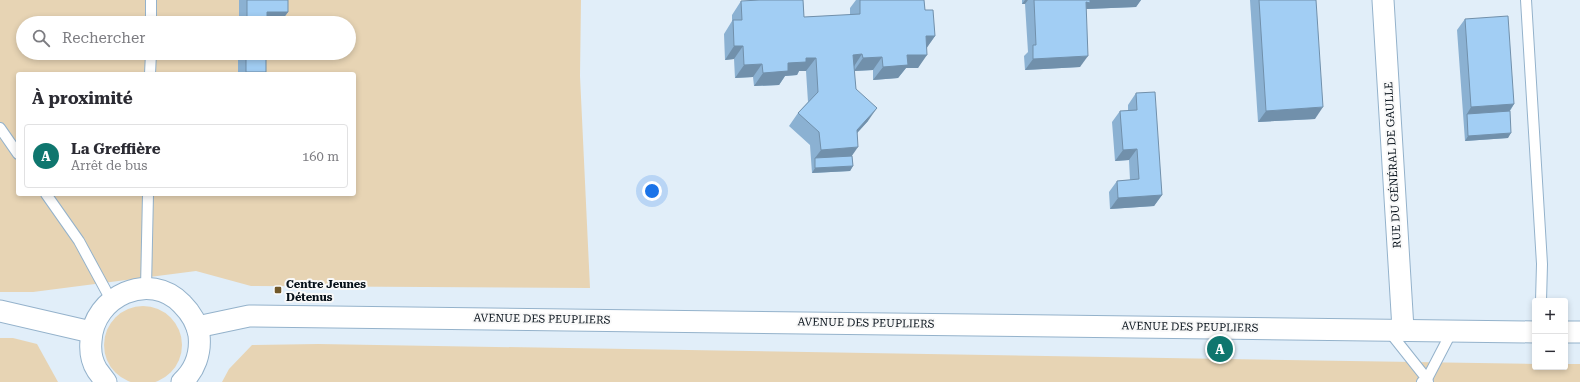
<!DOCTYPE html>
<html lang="fr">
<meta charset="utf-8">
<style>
body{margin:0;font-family:"Roboto Serif",serif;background:#f7f7f7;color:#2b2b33}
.controls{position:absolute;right:12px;bottom:12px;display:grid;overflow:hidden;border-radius:4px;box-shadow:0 2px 6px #0003}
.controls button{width:36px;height:36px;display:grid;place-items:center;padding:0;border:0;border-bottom:1px solid #e1e1e2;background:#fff;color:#2b2b33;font:20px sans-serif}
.you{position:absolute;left:652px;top:191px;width:14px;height:14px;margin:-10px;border:3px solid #fff;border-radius:50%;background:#1a73e8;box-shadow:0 0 0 6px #1a73e833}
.badge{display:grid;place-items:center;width:26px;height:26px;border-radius:50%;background:#0f766e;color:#fff;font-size:13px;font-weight:700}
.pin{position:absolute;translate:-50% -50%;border:2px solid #fff;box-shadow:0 1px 4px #0006}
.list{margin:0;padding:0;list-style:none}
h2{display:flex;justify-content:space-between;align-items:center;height:52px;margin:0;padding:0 16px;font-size:17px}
h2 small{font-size:13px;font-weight:400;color:#7c7c81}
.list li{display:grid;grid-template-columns:26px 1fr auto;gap:12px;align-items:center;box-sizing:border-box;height:64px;margin:0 8px 8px;padding:0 8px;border:1px solid #e1e1e2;border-radius:4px}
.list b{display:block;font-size:15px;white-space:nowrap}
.list p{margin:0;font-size:13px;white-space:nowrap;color:#7c7c81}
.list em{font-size:13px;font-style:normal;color:#7c7c81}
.icon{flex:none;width:22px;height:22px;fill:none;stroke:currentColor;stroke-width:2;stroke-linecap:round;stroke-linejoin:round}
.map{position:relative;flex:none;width:1580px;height:382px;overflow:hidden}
.search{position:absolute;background:#fff;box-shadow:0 2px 6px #0003;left:16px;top:16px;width:340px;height:44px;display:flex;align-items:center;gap:10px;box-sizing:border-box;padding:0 14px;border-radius:22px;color:#7c7c81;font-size:15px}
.panel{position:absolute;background:#fff;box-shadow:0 2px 6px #0003;left:16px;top:72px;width:340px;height:124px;border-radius:4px}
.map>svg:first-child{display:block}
.green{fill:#e7d4b4;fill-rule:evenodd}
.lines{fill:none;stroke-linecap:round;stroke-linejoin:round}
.service-casing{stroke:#94b2cb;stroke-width:12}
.minor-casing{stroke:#94b2cb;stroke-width:23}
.service{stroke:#fff;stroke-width:10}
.minor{stroke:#fff;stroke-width:21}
.wall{fill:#8bb1d2}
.shaded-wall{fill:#7190ab}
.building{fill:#a2cef4;stroke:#7190ab}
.poi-dot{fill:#715829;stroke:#f9f9f9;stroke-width:1.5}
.labels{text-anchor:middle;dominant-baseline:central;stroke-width:4;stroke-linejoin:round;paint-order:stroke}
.street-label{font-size:11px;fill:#061019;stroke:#f9f9f9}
.poi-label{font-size:11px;font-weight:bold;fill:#061019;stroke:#f9f9f9;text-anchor:start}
</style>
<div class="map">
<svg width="1580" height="382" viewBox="0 0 1580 382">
<rect width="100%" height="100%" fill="#e1eef9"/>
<!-- green -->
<g class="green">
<path d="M0,0H581L580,76L590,288L251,286L196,271L33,292H0ZM23,23H349V53H23ZM18,74H354V194H18Z"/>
<circle cx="143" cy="345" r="39"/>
<path d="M0,338H13L37,344L58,382H0Z"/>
<path d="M318,344L1535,364V367H1565V364H1580V382H222L229,369L252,345Z"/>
</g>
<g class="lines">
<defs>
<g id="service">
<path d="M1526,0L1542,264L1541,301"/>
<path d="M151,23V0"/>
<path d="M150,74L151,53"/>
<path d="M0,128L18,154"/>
<path d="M46,194L79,241L111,300"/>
<path d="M146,288L148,194"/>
<path d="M1388,330L1427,379L1428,382"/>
<path d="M1422,382L1427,379L1452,331"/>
</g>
<g id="minor">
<path d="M1383,0L1403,329"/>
<path d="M0,311L91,332"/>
<path d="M197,327L249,316L1535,332"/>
<path d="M1565,332H1580"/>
<path d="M106,382C103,378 100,374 97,370C92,362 90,351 91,341C93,296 150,270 182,304C191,313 197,323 199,335C201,353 195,370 182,382"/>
</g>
</defs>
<!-- service casing -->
<use href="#service" class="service-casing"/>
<!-- minor casing -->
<use href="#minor" class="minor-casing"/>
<!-- service -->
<use href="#service" class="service"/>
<!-- minor -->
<use href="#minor" class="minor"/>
</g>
<!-- wall -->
<g class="wall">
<path d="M239,0H288V12L280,23H239Z"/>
<path d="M751,0H803L804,17L850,15V8L856,0H924L925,10L935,36L927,47L918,68H906L898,78L873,80V70L854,71L856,89L868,121L857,133L852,156L853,166L850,171L812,173L810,145L789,126L798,113L808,102L806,71H799L797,75L785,76L779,85L754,86L753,77L735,78L734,59L725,60L724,34L732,21V15L741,1H751Z"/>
<path d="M1022,0H1141L1136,7L1086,9L1080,67L1025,70L1024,56L1028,52L1025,4H1022Z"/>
<path d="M1250,0H1316L1315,119L1258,122Z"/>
<path d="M1465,19L1514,104L1510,111L1508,138L1465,141L1457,30Z"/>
<path d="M238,53H266L264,74H238Z"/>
<path d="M1136,93L1162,195L1154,206L1110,209L1109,192L1117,181L1130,180L1129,160L1115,161L1112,122L1120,111H1128V105Z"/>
</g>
<!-- shaded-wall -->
<g class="shaded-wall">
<path d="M1025,0H1028L1025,4H1022Z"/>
<path d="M1089,0H1141L1136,7L1086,9V2Z"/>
<path d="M267,12H288L280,23H259Z"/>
<path d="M926,36H935L926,49Z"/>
<path d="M734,46H743L734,59L725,60Z"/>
<path d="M862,54L853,68V55Z"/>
<path d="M907,55H927L918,68H906L898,78L873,80L883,67Z"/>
<path d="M1088,56L1080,67L1025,70L1033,59Z"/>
<path d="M882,57L873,70L854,71L863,58Z"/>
<path d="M806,58H816L806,71H799L797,75L785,76L779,85L754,86L763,73L788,63Z"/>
<path d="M762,64L753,77L735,78L744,65Z"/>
<path d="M246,72H266L264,74H244Z"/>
<path d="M1514,104L1506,116L1467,114L1471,107Z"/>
<path d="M1323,107L1315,119L1258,122L1266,111Z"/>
<path d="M877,108L868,121L848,143L857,130Z"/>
<path d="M1511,133L1508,138L1465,141L1468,136Z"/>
<path d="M858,147L849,160L815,158L821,150Z"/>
<path d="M1137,149L1129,160L1115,161L1123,150Z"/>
<path d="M853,166L850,171L812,173L815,168Z"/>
<path d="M1162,195L1154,206L1110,209L1118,198Z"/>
</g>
<!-- building -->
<g class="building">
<path d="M247,0H288V12H267V23H247Z"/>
<path d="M759,0H803L804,17L860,14V0H924L925,10H933L935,36H926L927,55H907L908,65L883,67L882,57L863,58L862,54L853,55L856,89L877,108L857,130L858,147L821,150L819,132L798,113L818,92L816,58H806V62L788,63V71L763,73L762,64L744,65L743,46H734L733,20H742L741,1Z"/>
<path d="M1034,0H1090V3L1086,2L1088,56L1033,59V45H1036Z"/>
<path d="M1259,0H1316L1323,107L1266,111Z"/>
<path d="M1508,16L1514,104L1471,107L1465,19Z"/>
<rect x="246" y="53" width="20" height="19"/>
<path d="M1155,92L1162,195L1118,198L1117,181L1139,179L1137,149L1123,150L1120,111L1137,110L1136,93Z"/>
<path d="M1510,111L1511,133L1468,136L1467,114Z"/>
<path d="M852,156L853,166L815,168V158Z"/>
</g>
<!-- markers -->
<rect class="poi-dot" x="274" y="286" width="8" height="8" rx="2"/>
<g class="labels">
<!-- street labels -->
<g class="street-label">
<text transform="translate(1393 165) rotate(-93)">RUE DU GÉNÉRAL DE GAULLE</text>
<text transform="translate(542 319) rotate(1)">AVENUE DES PEUPLIERS</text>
<text transform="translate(866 323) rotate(1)">AVENUE DES PEUPLIERS</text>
<text transform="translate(1190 327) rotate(1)">AVENUE DES PEUPLIERS</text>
</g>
<!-- poi labels -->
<g class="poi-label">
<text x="286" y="284">Centre Jeunes<tspan x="286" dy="13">Détenus</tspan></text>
</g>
</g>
</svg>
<div class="controls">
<button>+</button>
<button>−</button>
</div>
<div class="you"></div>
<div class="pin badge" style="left:1220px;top:349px">A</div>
<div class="search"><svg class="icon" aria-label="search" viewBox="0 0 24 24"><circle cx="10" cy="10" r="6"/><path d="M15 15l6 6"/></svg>Rechercher</div>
<section class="panel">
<h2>À proximité<small></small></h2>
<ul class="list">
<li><span class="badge">A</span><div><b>La Greffière</b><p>Arrêt de bus</p></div><em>160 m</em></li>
</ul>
</section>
</div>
